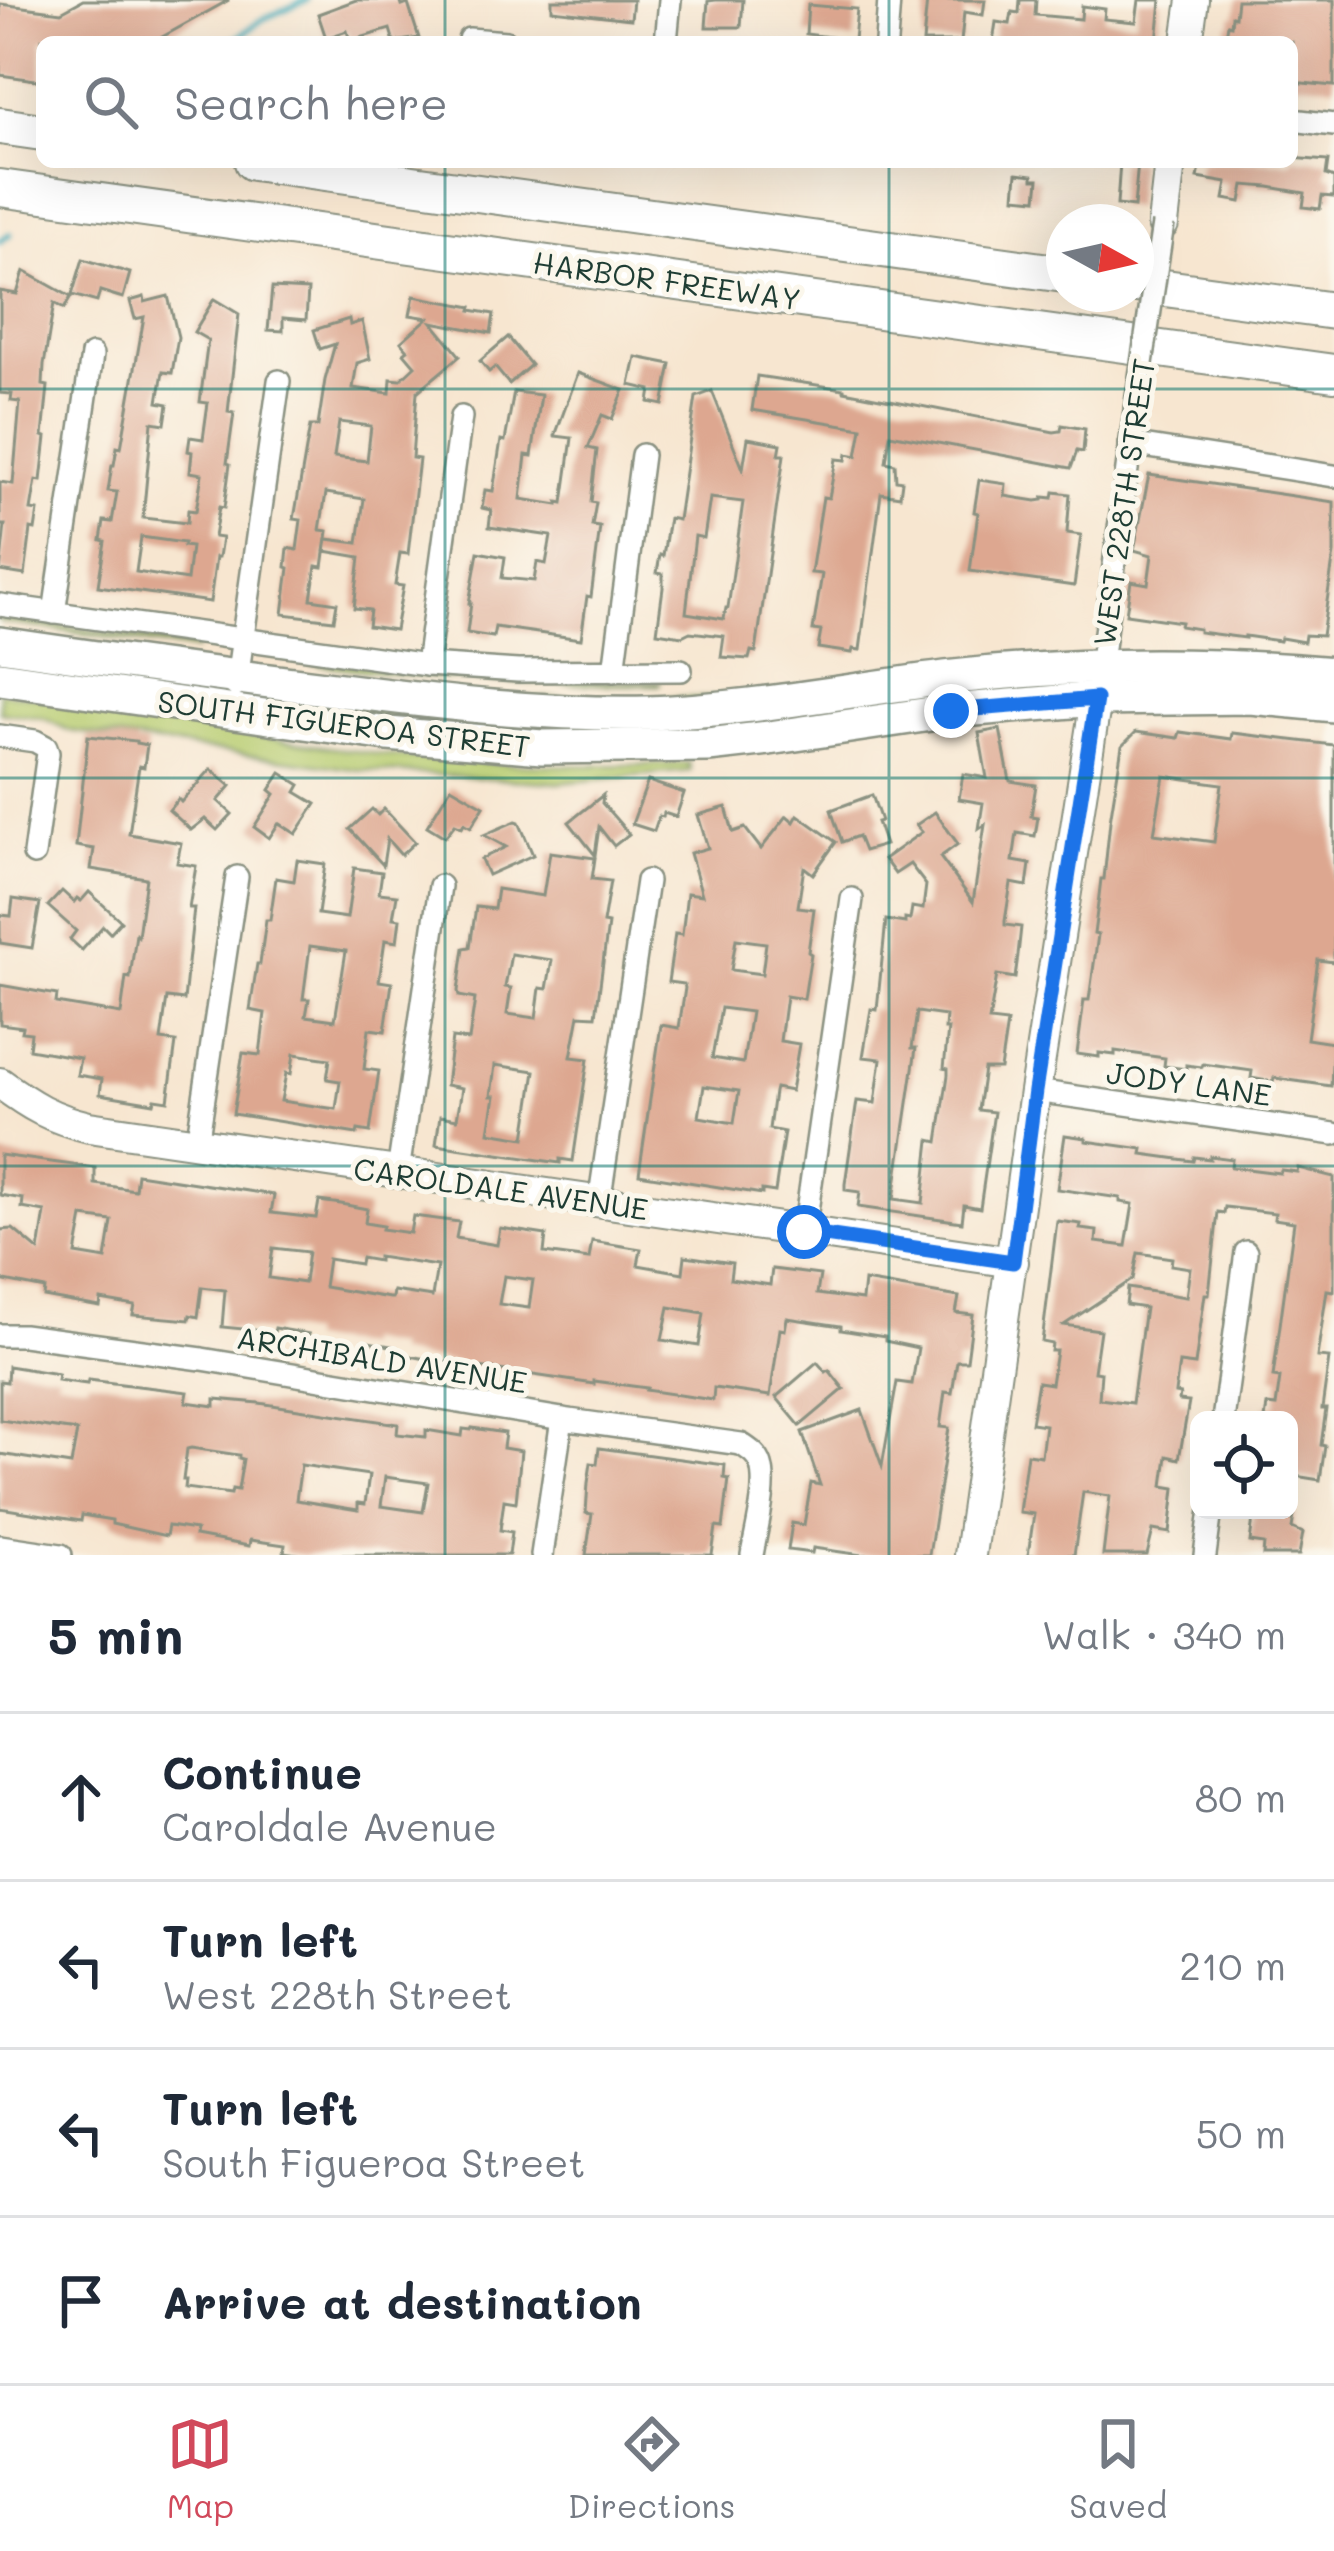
<!DOCTYPE html>
<meta charset="utf-8">
<style>
body{margin:0;font-family:Mali,sans-serif;background:#f2f2f3;color:#1f2937}
.controls{position:absolute;right:36px;bottom:36px;display:grid;overflow:hidden;border-radius:18px;box-shadow:0 12px 48px #0002}
.controls button{width:108px;height:108px;display:grid;place-items:center;padding:0;border:0;border-bottom:3px solid #e0e1e3;background:#fff;color:#1f2937;font:60px sans-serif}
.compass{position:absolute;left:1046px;top:204px;width:108px;height:108px;border-radius:50%;background:#fff;box-shadow:0 12px 48px #0002;rotate:98deg}
.stop{position:absolute;width:36px;height:36px;margin:-27px;border:9px solid #1a73e8;border-radius:50%;background:#fff}
.stop.end{background:#1a73e8;border-color:#fff;box-shadow:0 3px 12px #0008}
.list{margin:0;padding:0;list-style:none}
h2{display:flex;justify-content:space-between;align-items:center;height:156px;margin:0;padding:0 48px;font-size:51px}
h2 small{font-size:39px;font-weight:400;color:#747a83}
.list li{display:grid;grid-template-columns:78px 1fr auto;gap:36px;align-items:center;box-sizing:border-box;height:168px;padding:0 48px;border-top:3px solid #e0e1e3}
.list b{display:block;font-size:45px;white-space:nowrap}
.list p{margin:0;font-size:39px;white-space:nowrap;color:#747a83}
.list em{font-size:39px;font-style:normal;color:#747a83}
.icon{flex:none;width:66px;height:66px;fill:none;stroke:currentColor;stroke-width:2;stroke-linecap:round;stroke-linejoin:round}
.map{position:relative;flex:none;width:1334px;height:1555px;overflow:hidden}
.search{position:absolute;background:#fff;box-shadow:0 12px 48px #0002;left:36px;right:36px;top:36px;height:132px;display:flex;align-items:center;gap:30px;box-sizing:border-box;padding:0 42px;border-radius:18px;color:#747a83;font-size:45px}
.sheet{height:828px;background:#fff}
nav{display:flex;justify-content:space-around;align-items:center;box-sizing:border-box;height:168px;border-top:3px solid #e0e1e3;background:#fff;font-size:33px;color:#747a83}
nav a{display:grid;justify-items:center;gap:6px}
nav .on{color:#d1495b}
.map>svg:first-child{display:block}
.green{fill:#b7cc70;stroke:#6b8452;stroke-width:3}
.lines{fill:none;stroke-linecap:round;stroke-linejoin:round}
.stream{stroke:#3aaab9;stroke-width:6}
.building{fill:#dda790;fill-rule:evenodd}
.street-casing{stroke:#8b9282;stroke-width:26}
.secondary-casing{stroke:#8b9282;stroke-width:34}
.primary-casing{stroke:#8b9282;stroke-width:38}
.highway-casing{stroke:#8b9282;stroke-width:40}
.street{stroke:#fff;stroke-width:21}
.secondary{stroke:#fff;stroke-width:30}
.primary{stroke:#fff;stroke-width:33}
.highway{stroke:#fff;stroke-width:36}
.street-bridge-casing{stroke:#8b9282;stroke-width:26;stroke-linecap:butt}
.street-bridge{stroke:#fff;stroke-width:21}
.route{stroke:#1a73e8;stroke-width:15}
.grid{fill:none;stroke:#0f766e;stroke-width:3;stroke-opacity:0.55}
.labels{text-anchor:middle;dominant-baseline:central;stroke-width:10;stroke-linejoin:round;paint-order:stroke}
.street-label{font-size:30px;fill:#1f3d34;stroke:#fbf7ec}
</style>
<div class="map">
<svg width="1334" height="1555" viewBox="0 0 1334 1555">
<rect width="100%" height="100%" fill="#fbf7ec"/>
<filter id="ink" filterUnits="userSpaceOnUse"><feTurbulence type="fractalNoise" baseFrequency=".00833" numOctaves="2"/><feDisplacementMap in="SourceGraphic" scale="24" xChannelSelector="R" yChannelSelector="G"/><feConvolveMatrix kernelMatrix="1 2 1 2 8 2 1 2 1" color-interpolation-filters="sRGB"/></filter>
<filter id="wash" filterUnits="userSpaceOnUse"><feTurbulence type="fractalNoise" baseFrequency=".004" numOctaves="4" result="noise"/><feDisplacementMap in="SourceGraphic" scale="48" xChannelSelector="R" yChannelSelector="G"/><feGaussianBlur stdDeviation="2.7" result="paint"/><feColorMatrix in="noise" values="0 0 0 0 0 0 0 0 0 0 0 0 0 0 0 0 0 1.4 0 .05"/><feComposite in="paint" operator="in"/></filter>
<g filter="url(#wash)">
<rect width="100%" height="100%" fill="#f7e6d0"/>
<!-- green -->
<g class="green">
<path d="M0,617L195,646V650L0,622Z"/>
<path d="M277,654L492,679L660,682L659,685C562,685 466,684 369,671C338,667 307,665 277,654Z"/>
<path d="M0,692L45,698L79,709C179,724 278,741 378,754C477,766 590,768 689,763L690,771L558,783L360,770L70,731L43,718L0,712Z"/>
<path d="M300,697L908,698C772,729 628,736 489,729C425,726 362,715 299,705Z"/>
</g>
<g class="lines">
<!-- stream -->
<g class="stream">
<path d="M232,42L263,19L307,0"/>
<path d="M0,241L10,234"/>
</g>
</g>
<g id="blocks">
<!-- building -->
<g class="building">
<path d="M83,0H229L153,42H62L42,39V81L0,75V4L61,12Z"/>
<path d="M356,0H400L402,6L408,4L419,38L394,42L390,29L350,41L347,31L326,38L318,14Z"/>
<path d="M552,0H633L631,19L552,10Z"/>
<path d="M716,0H743L741,27H706L708,1Z"/>
<path d="M927,0H985L983,15L964,12L961,42H923Z"/>
<path d="M1020,0H1036L1035,15L1081,19L1082,6L1105,9L1104,19L1136,22L1139,0H1161L1157,42H993L996,22L1010,24L1012,12L1019,13Z"/>
<path d="M1237,0H1334V86L1292,82V42H1225L1228,24L1231,25L1232,16L1235,17Z"/>
<path d="M808,5L857,9L854,40L806,34Z"/>
<path d="M1292,158L1328,161L1326,175L1334,178V197L1322,196L1320,209L1303,207L1305,193L1269,187L1244,185L1241,202L1224,199L1227,183L1198,178L1201,162H1292Z"/>
<path d="M1120,162H1138L1134,207L1117,205Z"/>
<path d="M1017,173L1033,175V179H1039L1037,199L1015,197Z"/>
<path d="M83,259L130,273L123,298L100,291L97,302L72,295Z"/>
<path d="M24,271L71,297L64,309L54,303L44,365L43,385L48,386L43,436L46,437L41,481L36,480L31,510L38,511L35,530L31,529L25,575L0,571L5,525H0V482L13,484L20,402L11,401L12,394L0,393V291L17,294Z"/>
<path d="M272,288L308,290L306,320L283,318V331L268,330Z"/>
<path d="M168,296L178,337L172,373L163,372L158,402L168,404L165,424L152,422L143,518L187,523L188,510L196,511L202,474L190,472L192,452L188,451L190,437L203,439L208,403L200,402L208,340L194,332L214,299L239,314L228,412L234,413L227,463L230,464L224,508L219,507L214,537L222,538L219,557H216L210,602L98,586L105,541L101,540L104,521L112,522L117,492L108,491L112,465H114L117,447L121,448L144,317L135,319L130,301L144,297L145,302ZM141,537L184,543L183,546L191,547L187,580L136,572Z"/>
<path d="M414,296L472,307L471,310L494,314L491,333L432,322L460,356L417,392L412,458L419,459L408,554L400,553L395,585L403,586L395,630L368,626L370,610L354,608L360,557L325,551L327,539L358,543L364,499L326,493L320,530L328,531L323,567L316,566L311,599L337,603L334,620L283,614L289,568L286,567L288,548L297,550L301,520L294,519L310,426H318L325,380L335,344L320,349L314,330L349,319L350,325L362,321L370,359L357,363L353,388L390,393L391,379L400,380L415,366L404,353L408,350L401,342L428,318L410,315ZM339,422L371,426L367,461L334,457Z"/>
<path d="M508,337L531,365L509,384L495,367L489,372L480,361Z"/>
<path d="M636,357L671,364L663,405L649,402L651,390L630,385Z"/>
<path d="M578,373L624,390L612,419L602,415L588,448L597,450L591,502L596,503L592,526L600,527L591,597L587,596L581,639L495,627L493,637L467,633L471,603H469L478,552L505,557L502,578L534,581L537,562L546,564L551,536L489,527L491,510L482,508L485,490L493,491L501,440L505,441L514,392L541,395L532,456L526,455L521,499L558,505V502L563,503L572,438L555,436Z"/>
<path d="M757,376L844,389V391L1054,432L1061,431L1062,425L1085,429L1083,452L1077,451L1071,468L890,434L886,462L895,464L896,480L902,481L900,496L881,493L860,650L853,649L852,653L818,648L821,631L813,630L822,574L811,573L823,497L829,498L836,459L846,460L847,454L857,456L862,428L752,410Z"/>
<path d="M712,391L743,469L748,438L781,444L779,455H784L756,652L751,651L749,659L721,657L724,636L690,632L682,636L657,632L663,588V574L657,573L660,555L663,556L669,518L678,520L696,397ZM710,498L743,502L728,608H726L724,619L686,613L695,536L704,538Z"/>
<path d="M1149,475L1334,502V553L1322,636L1305,635L1304,642L1281,638L1280,641L1245,636V638L1199,632V629L1180,626L1181,622L1126,614L1131,581L1148,584L1152,555L1134,550Z"/>
<path d="M979,480L1006,484L1005,496L1036,501L1043,500V497L1053,498L1054,492L1070,494L1067,533L1081,535L1074,586L970,571L978,513L974,512Z"/>
<path d="M1000,729L1010,781L1036,785L1031,816L1038,817L1035,836L1017,833L1013,861L1030,864L1027,886L1011,883L1005,921V925L1021,927L1018,955L1015,978L997,975L989,1021L1007,1023L1000,1069H984L978,1110L994,1112L980,1208L964,1205L962,1222L858,1207L860,1192L845,1190V1184L857,1101L875,1103L881,1059L863,1057L871,1009L877,1010L886,920L905,923V919L910,920L912,907L923,909L926,885L910,864L895,874L884,859L922,832L916,825L935,812L958,844L940,857L973,902L985,825L979,829L983,803L959,799L963,774L987,778L979,733ZM917,1012L946,1016L945,1029H948L944,1068L948,1069V1075L938,1142L930,1140L923,1203L894,1199L916,1048H912Z"/>
<path d="M1136,732L1178,738L1180,732L1231,739L1232,733L1334,745V962L1318,960L1307,1039L1333,1043L1331,1086L1274,1078L1273,1082L1251,1078L1252,1071L1203,1064L1202,1067L1186,1065V1069L1164,1066L1165,1058L1115,1051V1055L1099,1053V1057L1077,1054L1084,1000H1089L1098,935L1094,934L1099,896L1101,879H1104L1110,821L1122,746ZM1164,776L1222,784L1214,842L1154,834Z"/>
<path d="M88,736L136,741V743L147,745L144,767L139,766L129,834L181,843L177,863L196,866L189,908H194L184,1000L167,998L161,1040L176,1042L168,1101L155,1099L154,1103L100,1094L102,1079L77,1075L80,1058L29,1049L31,1033L22,1032L23,1027L0,1024V985L57,995L56,1003L121,1014L126,977L130,978L136,934L138,936L146,878L91,869L94,849L76,846Z"/>
<path d="M211,769L231,786L218,801L232,814L217,830L205,819L191,830L169,810L178,799L181,802Z"/>
<path d="M281,773L300,785L296,792L316,804L296,834L279,823L269,838L254,827L275,794L270,790Z"/>
<path d="M648,781L684,793L676,817L664,813L663,817L659,816L654,831L632,824Z"/>
<path d="M451,787L484,806L471,827L464,823L462,827L455,824L445,837L427,826Z"/>
<path d="M603,795L602,803L629,834L614,846L599,827L595,855L569,822Z"/>
<path d="M872,795L881,821L877,822L885,845L864,851L858,836L842,842L831,810Z"/>
<path d="M726,807L733,832L745,828L761,849L787,816L794,822L798,815L836,842L813,874L804,867L798,907L814,909L808,952L811,954L804,999L786,996L780,1041L799,1044L791,1091L775,1088L774,1092L769,1129L784,1132L775,1192L762,1190V1194L639,1174L661,1025L679,1028L685,988L684,984L668,982L675,934L682,935L687,893L702,895L690,853L708,848L698,815ZM736,939L766,943L762,974L731,970ZM721,1008L751,1012L743,1063L712,1058ZM704,1086L739,1091L734,1123L699,1117Z"/>
<path d="M372,809L378,815L384,809L415,842L401,855L387,839L383,865L350,829Z"/>
<path d="M516,821L519,822L533,855L488,875L481,859L506,847L484,835Z"/>
<path d="M550,852L595,858L592,879L610,881L603,923L608,924L596,1016L579,1015L571,1057L588,1059L573,1161L560,1159V1163L436,1145L440,1116L457,1119L462,1088L446,1085L452,1038L469,1040L475,999L459,996L458,991L464,948L470,947L476,907L494,909L497,889L543,896ZM511,954L552,960L547,989L540,988L536,1018L507,1014L511,988L505,987ZM495,1065L535,1071L525,1138L489,1132L495,1096H491Z"/>
<path d="M297,860L325,864L318,914L347,918L354,868L382,872L379,893L397,895L393,918L400,919L397,942L385,940L379,981L392,983L385,1031L369,1029L364,1069L379,1071L370,1132L358,1130L357,1134L233,1114L243,1053L260,1055L265,1013L250,1010L257,964H260L266,920H270L276,878L294,881ZM310,946L346,951L335,1020L306,1016L309,999H303ZM294,1054L330,1059L327,1079L340,1081L336,1109L281,1101L286,1073L291,1074Z"/>
<path d="M62,891L74,902L77,898L81,901L89,892L121,921L110,933L103,926L82,950L70,939L76,931L48,906Z"/>
<path d="M13,899L40,903L32,948L0,943V915L11,916Z"/>
<path d="M1065,1135L1086,1138V1141L1143,1149L1142,1154L1193,1161L1194,1157L1210,1159V1156L1232,1159L1231,1167L1280,1173L1281,1170L1297,1172L1298,1168L1334,1177V1291L1327,1290L1317,1357L1329,1358L1322,1409H1326L1321,1445L1325,1446L1320,1480L1289,1475V1420H1265L1267,1405L1276,1406L1280,1378L1273,1377L1294,1222L1274,1219L1275,1213L1225,1207L1224,1213L1218,1212L1209,1294H1205L1195,1365L1179,1363L1175,1393L1180,1394L1179,1401L1189,1402L1179,1459L1167,1456L1163,1486L1175,1488L1170,1533L1153,1530L1147,1555H1103L1110,1496L1083,1492L1074,1555H1028L1034,1514L1019,1512L1027,1454L1041,1456L1045,1425L1031,1423L1038,1382L1051,1384L1056,1351H1051L1052,1344L1042,1342L1057,1221L1081,1224L1080,1229L1097,1231L1096,1242L1126,1246L1133,1204L1120,1202V1198L1057,1189ZM1138,1253L1172,1258L1171,1265L1190,1268L1186,1297L1128,1288L1126,1305L1145,1308L1132,1403L1099,1399L1101,1373L1094,1372L1100,1330L1064,1325L1133,1279Z"/>
<path d="M0,1155L95,1168V1184L135,1190L137,1174L274,1195L271,1213L316,1218L319,1201L341,1204L367,1209L365,1223L383,1226L382,1229L410,1233L413,1216L459,1222L456,1238L497,1245L500,1228L546,1235L544,1253L589,1259L592,1241L641,1249L638,1265L683,1273L685,1256L732,1263L730,1279L770,1285L772,1269L820,1275L817,1294L862,1300L864,1281L959,1297L956,1313L973,1315L967,1361H957L952,1393L945,1392L940,1427L949,1428L929,1555H862L813,1548L812,1553L788,1550L792,1523L804,1525L811,1483L820,1485L802,1432L862,1410L882,1466L897,1382L912,1384L918,1348L885,1341V1337L841,1330V1326L787,1318L785,1330L780,1329L770,1396L714,1388L713,1400L646,1390L647,1388L594,1381V1384L426,1359L395,1353L396,1347L363,1341V1346L308,1340L309,1334L275,1328L274,1332L222,1327L225,1290L202,1287L198,1317L190,1315L189,1320L133,1315L135,1306L101,1300L100,1307L44,1297L45,1289L0,1280V1230L13,1229L39,1251L45,1212L22,1208L23,1199L0,1195ZM83,1217L112,1221L106,1259L76,1254ZM273,1248L308,1252L304,1283L269,1278ZM378,1257L437,1266L432,1297L393,1291L392,1298H389L324,1287L328,1259L360,1264L361,1258L378,1261ZM504,1276L533,1280L529,1308L499,1304ZM669,1307L704,1313L699,1346L662,1340Z"/>
<path d="M817,1362L826,1372L829,1370L844,1389L800,1426L776,1397Z"/>
<path d="M8,1366L58,1374L57,1380L87,1384L88,1380L188,1392L186,1402L215,1406V1399L259,1403L398,1424L397,1434L426,1437V1430L462,1436L463,1429L471,1430L472,1428L505,1433L503,1448L521,1451L516,1502L504,1500L500,1530L512,1532L509,1555H303L284,1552L285,1545L250,1540L249,1546L195,1536L196,1530L168,1526L166,1536L112,1524V1520L82,1515L81,1521L0,1508V1454L71,1465L77,1431L0,1420V1381L7,1382ZM191,1448L239,1455V1458L243,1459L238,1490L232,1489L231,1494L185,1488L186,1480H183L187,1449ZM301,1465L369,1475L365,1504L358,1503V1510L296,1500ZM385,1477L428,1483L423,1512L381,1506Z"/>
<path d="M599,1448L725,1465L724,1478L729,1479L723,1528L716,1527L712,1555H586L592,1514L586,1513L588,1483L591,1463L597,1464Z"/>
<path d="M1254,1510H1295L1292,1528L1303,1533L1299,1555H1263L1264,1544L1250,1542Z"/>
</g>
</g>
</g>
<g filter="url(#ink)">
<use href="#blocks" fill-opacity="0" stroke="#8b9282" stroke-width="3"/>
<g class="lines">
<defs>
<g id="street">
<path d="M469,39L506,42"/>
<path d="M666,42L670,0"/>
<path d="M886,42L889,0"/>
<path d="M1292,120L1334,125"/>
<path d="M1130,444L1334,476"/>
<path d="M0,605L427,665L518,671L681,670"/>
<path d="M54,613L92,355"/>
<path d="M427,665L461,417"/>
<path d="M614,671L642,455"/>
<path d="M1099,677L1135,410"/>
<path d="M236,686L279,381"/>
<path d="M0,736L35,741L46,747L48,753L34,854"/>
<path d="M1035,1091L1334,1134"/>
<path d="M197,1144L237,877"/>
<path d="M398,1172L440,886"/>
<path d="M599,1203L647,881"/>
<path d="M804,1232L852,899"/>
<path d="M0,1335H23L202,1359L562,1419L741,1444C750,1450 758,1455 761,1465C768,1488 756,1531 752,1555"/>
<path d="M1223,1420L1246,1252"/>
<path d="M0,1546L61,1555"/>
<path d="M542,1555L562,1419"/>
<path d="M1205,1555L1211,1510"/>
</g>
<g id="secondary">
<path d="M1187,42L1193,0"/>
<path d="M1163,224L1170,162"/>
<path d="M0,1083C31,1106 51,1118 89,1127L1013,1262"/>
<path d="M970,1555L1035,1091L1096,699"/>
</g>
<g id="primary">
<path d="M0,644C114,661 227,676 341,690C443,703 546,715 648,713C751,710 852,689 954,677C1079,663 1209,663 1334,674"/>
<path d="M0,678L388,734L542,747L708,745L769,738L951,711L1096,699L1250,697L1334,705"/>
</g>
<g id="highway">
<path d="M0,126L42,132"/>
<path d="M253,162L1064,274"/>
<path d="M0,188L1334,373"/>
<path d="M1136,284L1334,311"/>
</g>
</defs>
<!-- street casing -->
<use href="#street" class="street-casing"/>
<!-- secondary casing -->
<use href="#secondary" class="secondary-casing"/>
<!-- primary casing -->
<use href="#primary" class="primary-casing"/>
<!-- highway casing -->
<use href="#highway" class="highway-casing"/>
<!-- street -->
<use href="#street" class="street"/>
<!-- secondary -->
<use href="#secondary" class="secondary"/>
<!-- primary -->
<use href="#primary" class="primary"/>
<!-- highway -->
<use href="#highway" class="highway"/>
<defs>
<path id="street-bridge" d="M1135,410L1163,224"/>
</defs>
<!-- street-bridge casing -->
<use href="#street-bridge" class="street-bridge-casing"/>
<!-- street-bridge -->
<use href="#street-bridge" class="street-bridge"/>
</g>
</g>
<g class="lines" filter="url(#ink)">
<!-- route -->
<path class="route" d="M804,1232L1013,1262L1035,1091L1096,699L951,711"/>
</g>
<!-- grid -->
<path class="grid" d="M445,0V42M889,0V42M445,162V1555M889,162V1555M0,389H1334M0,778H1334M0,1166H1334"/>
<g class="labels">
<!-- street labels -->
<g class="street-label">
<text transform="translate(667 280) rotate(8)">HARBOR FREEWAY</text>
<text transform="translate(1123 502) rotate(-82)">WEST 228TH STREET</text>
<text transform="translate(344 723) rotate(7)">SOUTH FIGUEROA STREET</text>
<text transform="translate(1189 1083) rotate(8)">JODY LANE</text>
<text transform="translate(501 1188) rotate(8)">CAROLDALE AVENUE</text>
<text transform="translate(382 1359) rotate(9)">ARCHIBALD AVENUE</text>
</g>
</g>
</svg>
<div class="controls">
<button><svg class="icon" aria-label="locate" viewBox="0 0 24 24"><circle cx="12" cy="12" r="6"/><path d="M12 2v4M12 18v4M2 12h4M18 12h4"/></svg></button>
</div>
<svg class="compass" viewBox="-18 -18 36 36"><path d="M0-13l5 13h-10z" fill="#e53935"/><path d="M0 13l5-13h-10z" fill="#747a83"/></svg>
<div class="stop" style="left:804px;top:1232px"></div>
<div class="stop end" style="left:951px;top:711px"></div>
<div class="search"><svg class="icon" aria-label="search" viewBox="0 0 24 24"><circle cx="10" cy="10" r="6"/><path d="M15 15l6 6"/></svg>Search here</div>
</div>
<section class="sheet">
<h2>5 min<small>Walk · 340 m</small></h2>
<ul class="list">
<li><svg class="icon" aria-label="ahead" viewBox="0 0 24 24"><path d="M12 20V5M6 11l6-6 6 6"/></svg><div><b>Continue</b><p>Caroldale Avenue</p></div><em>80 m</em></li>
<li><svg class="icon" aria-label="left" viewBox="0 0 24 24"><path d="M17 20v-9H6M10 6l-5 5 5 5"/></svg><div><b>Turn left</b><p>West 228th Street</p></div><em>210 m</em></li>
<li><svg class="icon" aria-label="left" viewBox="0 0 24 24"><path d="M17 20v-9H6M10 6l-5 5 5 5"/></svg><div><b>Turn left</b><p>South Figueroa Street</p></div><em>50 m</em></li>
<li><svg class="icon" aria-label="arrive" viewBox="0 0 24 24"><path d="M6 21V4h12l-3 4 3 4H6"/></svg><div><b>Arrive at destination</b></div></li>
</ul>
</section>
<nav>
<a class="on"><svg class="icon" aria-label="map" viewBox="0 0 24 24"><path d="M3 6l6-2 6 2 6-2v14l-6 2-6-2-6 2zM9 4v14M15 6v14"/></svg>Map</a>
<a><svg class="icon" aria-label="directions" viewBox="0 0 24 24"><path d="M12 3l9 9-9 9-9-9zM9 14v-3h6M13 9l2 2-2 2"/></svg>Directions</a>
<a><svg class="icon" aria-label="saved" viewBox="0 0 24 24"><path d="M7 4h10v16l-5-4-5 4z"/></svg>Saved</a>
</nav>
